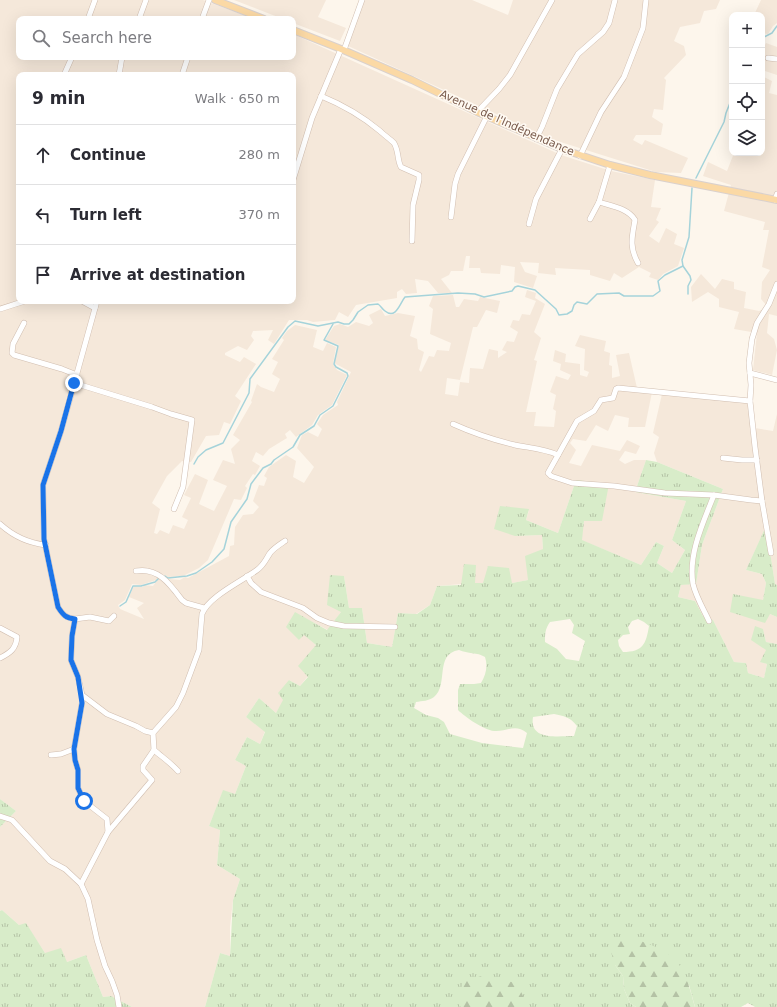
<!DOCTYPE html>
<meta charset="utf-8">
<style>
body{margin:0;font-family:"DejaVu Sans",sans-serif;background:#f2f2f3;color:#2b2b33}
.controls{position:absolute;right:12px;top:12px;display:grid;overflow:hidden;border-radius:8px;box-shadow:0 4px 16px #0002}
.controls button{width:36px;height:36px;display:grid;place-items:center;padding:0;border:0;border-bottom:1px solid #e1e1e2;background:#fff;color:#2b2b33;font:20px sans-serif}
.stop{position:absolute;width:12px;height:12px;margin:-9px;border:3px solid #1a73e8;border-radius:50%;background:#fff}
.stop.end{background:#1a73e8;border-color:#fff;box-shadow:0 1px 4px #0008}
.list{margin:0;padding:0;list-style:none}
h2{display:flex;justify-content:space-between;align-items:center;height:52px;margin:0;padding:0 16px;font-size:17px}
h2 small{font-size:13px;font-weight:400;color:#7c7c81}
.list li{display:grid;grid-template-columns:26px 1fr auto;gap:12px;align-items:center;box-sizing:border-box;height:60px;padding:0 16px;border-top:1px solid #e1e1e2}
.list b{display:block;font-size:15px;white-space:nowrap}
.list em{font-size:13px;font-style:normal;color:#7c7c81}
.icon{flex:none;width:22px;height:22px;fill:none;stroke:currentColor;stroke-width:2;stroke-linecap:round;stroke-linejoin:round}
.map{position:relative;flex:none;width:777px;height:1007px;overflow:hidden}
.search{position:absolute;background:#fff;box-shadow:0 4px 16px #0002;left:16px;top:16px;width:280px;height:44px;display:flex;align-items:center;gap:10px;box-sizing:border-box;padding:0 14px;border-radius:8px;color:#7c7c81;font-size:15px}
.panel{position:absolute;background:#fff;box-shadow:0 4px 16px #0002;left:16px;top:72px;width:280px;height:232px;border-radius:8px}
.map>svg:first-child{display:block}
.residential{fill:#f5e8da;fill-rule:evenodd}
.grass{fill:url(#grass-tufts);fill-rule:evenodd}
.forest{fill:url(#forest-firs)}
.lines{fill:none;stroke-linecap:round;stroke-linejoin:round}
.stream{stroke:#a5d3da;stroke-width:1.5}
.minor-casing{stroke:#d1beb0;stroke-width:6}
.major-casing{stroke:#dad1cd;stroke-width:8}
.minor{stroke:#fff;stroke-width:5}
.major{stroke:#fbd9a5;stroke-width:6}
.route{stroke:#1a73e8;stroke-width:5}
.labels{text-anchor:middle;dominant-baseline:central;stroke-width:3;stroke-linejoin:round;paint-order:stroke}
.street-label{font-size:11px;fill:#7a5c4d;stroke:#fffaf3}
</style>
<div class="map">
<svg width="777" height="1007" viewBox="0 0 777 1007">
<defs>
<pattern id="grass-tufts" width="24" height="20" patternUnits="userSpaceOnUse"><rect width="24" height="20" fill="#d8ecc9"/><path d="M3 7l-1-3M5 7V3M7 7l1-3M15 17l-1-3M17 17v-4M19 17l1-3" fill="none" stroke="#b4c2a5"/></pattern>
<pattern id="forest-firs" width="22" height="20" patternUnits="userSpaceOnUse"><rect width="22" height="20" fill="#d8ecc9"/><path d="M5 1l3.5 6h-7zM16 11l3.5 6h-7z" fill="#b4c2a5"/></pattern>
</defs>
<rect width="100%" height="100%" fill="#fdf6ec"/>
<!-- residential -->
<g class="residential">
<path d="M0,0H203L254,19H19V57H293V34L561,155L611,171L655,180L651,207L661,208L656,220L659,222L649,236L659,243L666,228L677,234L674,244L684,248L678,266L663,274L658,280L649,277L651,273L639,267L622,278L614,273L610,281L590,275V270L555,268L556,275L538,273L539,263L520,262L525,272L537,276L533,288L514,282L515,267L501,265L500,274L481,273L480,268H469L470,256H466L463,271H451L449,275L441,279L452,293H438L428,281L415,279L417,293L406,294L402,289L397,292V298L356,305L348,317L339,312L335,320L313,322L307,320H289L274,344L268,340L273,330L253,331L251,336L254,340L247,350L238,346L225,353V355L240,362L244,357L256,364L235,396L241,401L230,424L224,422L219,435L206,436L191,462L182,461L167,476L152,503L160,509L154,533L157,534L160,530L169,534L173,525L184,529L188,520L182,517L191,498L184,495L195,474L208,480L199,504L214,511L227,486L213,480L223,460L235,464L231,449L240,440L233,435L252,402L251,401L257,384L261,387L274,392L280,379L272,374L278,362L272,359L284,340L282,338L287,331L295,325L317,330L313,347L323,351L327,343L336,347L333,364L337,370L347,375L332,405L318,415L312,425L296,437L290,430L285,434L287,438L269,449L263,456L256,452L252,461L260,466L255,475L253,474L245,486L247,488L241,500L234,499L208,560L199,568L183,576L168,577L162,574L156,580L141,585L132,584L125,600L118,605L120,609L144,619L137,608L144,603L129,597L134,586L143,587L144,585L153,586L159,578L180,580L185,577L188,578L229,556L230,546L234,545L235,527L243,515L253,514L259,507L253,501L259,485L264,486L267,478L264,476L269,467L286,455L296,461L293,477L304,483L314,467L297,448L302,435L308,432L318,437L322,429L317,424L323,415L338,405L337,402L351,372L334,363L339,345L325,340L334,326L340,324L348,327L356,322L369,326L373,323L369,315L381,309L385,316L398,313L415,316L410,336L417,339L418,349L424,352L419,370L421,372L429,356L434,357L437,350L449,351L451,343L430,334L433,309L429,306L433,296L453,295L456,307H459L464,299L478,301L480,297L500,301L497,313L486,310L477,327H473L460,380L447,378L445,394L458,396L460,382L469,383L470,368L483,369L489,349L498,351V358L507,352L502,350L507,341L514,342L518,332L510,327L513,320L519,321L522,314L530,315L536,301L525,297L527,290L536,293L535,298L545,304L534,332L541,338L534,360L537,361L526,412H536L534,426L554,427L556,411L553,409L556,395L550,392L556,376L568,380L571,375L560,370L561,364L553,361L555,350L566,354L565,362L580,364V375L587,377L589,372L584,370L585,349L575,346L580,335L606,341L604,351L610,353L609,365L612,366V378L620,376L616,355L629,353L637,388L652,392L645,427H628L629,418L615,415L608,431L596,425L586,441L573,439L570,443L576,450L569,463L581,466L592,445L620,451L627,440L640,446L636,454L625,451L619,460L625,464L634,460H646L635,492L686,501L672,540L685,550L672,573L657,563L664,546L656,542L641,565L581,540L584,521L576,480L558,533L526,520L529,510L515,536L542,535L543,549L528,580L512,583H475L437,586L430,605L416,614L398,613L392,647L367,643L362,608H349L344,576L341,612L328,630L295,613L299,640L304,634L316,645L308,676L300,686L289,680L284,700L276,713L259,698L246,717L265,731L260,744L247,737L235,760L246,766L235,794L223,791L209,826L220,829L217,865L240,879L233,900L230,927V956L220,953L205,1007H132L111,996L103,997L86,955L67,962L45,953L26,924L19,925L2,910L0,911V827L16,811L0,799ZM19,75H293V301H19Z"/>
<path d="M234,0H326L318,17L346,28L340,41L293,23V19H283Z"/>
<path d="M364,0H472L508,15L513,0H720L716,9L704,11L700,23L680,27L674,41L684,46L686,55L664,78L666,80L663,110L654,109L652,117L663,124L661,135H636L633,140L642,145L645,140L688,158L681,173L656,172L551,139L346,45Z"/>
<path d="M761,0H777V23L773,26L768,34L762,33V15H754Z"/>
<path d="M766,43L777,47V75L762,70V51Z"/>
<path d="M762,76L772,81L769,93L777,95V316L769,314L767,333L774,339L777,350L772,375L753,370L757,333L734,329L739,312L719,307V299L708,292L692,302L691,287L701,274L715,289L722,279L734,282V289L746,292L744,308L759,311L768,307L761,299L762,282L770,270L762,267L769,230H763L765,222L724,211L731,185L703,176L708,162L727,171L734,153H762Z"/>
<path d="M662,394L747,403L755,428L773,431L777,414V585L775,584L766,527L746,570L762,574L766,583L763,600L770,614L777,617V644L766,642L763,629L766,651L761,662L767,664L764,678L748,673L746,663L734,662L713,620L703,616L695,601L678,597L681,585L696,583L702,545L723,489L657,462L654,453L659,437L653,433Z"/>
</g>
<!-- grass -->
<g class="grass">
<path d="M646,460L657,462L723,489L702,545L696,584L681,585L678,597L695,601L703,616L713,620L734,662L746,663L748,673L764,678L767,664L760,662L766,650L751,640L755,626L763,629L766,642L777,644V1007H755L748,1003L741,1007H695L689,985L615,965L623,976L624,989L630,1003L636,1007H205L220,953L230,956L233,900L240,879L217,865L220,830L209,826L223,790L235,794L246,766L235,760L247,737L260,744L265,732L246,717L259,698L276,713L283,700L278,693L289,680L300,686L308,677L298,666L316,645L304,635L299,640L286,627L295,612L327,630L341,612L327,605L330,575L344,576L349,608H362L367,643L392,647L398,613L417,614L430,605L437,586L461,585L464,564L476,565L475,583H483L488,566L509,568L512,583L528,580L525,556L543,549L542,535L515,536L494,529L500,506L529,509L526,520L558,533L576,480L609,484L602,521H584L582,540L641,565L656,542L664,546L657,563L672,573L685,550L672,540L686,501L635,492ZM570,619L574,625L572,633L585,641L579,661L566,659L557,649L545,642C545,634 545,629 550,622ZM638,619L644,622L649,626C646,644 643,652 623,652L619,646L618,640L623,635L630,634L628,627L632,621ZM459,650C468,654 477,652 485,657C488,666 486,675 481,683L474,684H460L458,690V710C465,717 484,730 494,731C507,732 515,723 527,733L523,748L482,743L450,734L444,722L438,718L426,715L414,708L416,702C422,701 429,701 434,697C449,685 434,654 459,650ZM554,714C564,716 570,717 577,726L574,736C558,736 529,741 533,717Z"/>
<path d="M766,526L775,584L777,585V617L770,614L765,623L730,612L733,594L763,600L766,583L762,574L746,570Z"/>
<path d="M0,799L16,811L0,827Z"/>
<path d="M2,910L19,925L26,923L45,953L61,948L67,962L86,955L103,997L111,996L132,1007H0V911Z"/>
</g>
<!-- forest -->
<g class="forest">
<path d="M630,937C645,943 665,948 676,961C686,971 691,993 695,1007H636L630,1003L624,989L623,976L615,965L611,952L617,939Z"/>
<path d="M483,976L517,983L528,1007H461L459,1004L463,980Z"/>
</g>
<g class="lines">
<!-- stream -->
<g class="stream">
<path d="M762,38L772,33L777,26"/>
<path d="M696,178L724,122L726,113L732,98"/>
<path d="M688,294V286L691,280L690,276L683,266L682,260L689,237L692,188"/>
<path d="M194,464L198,457L206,450L223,443L249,393L250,379L288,327L295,321L318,326L338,322L344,324H349L353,320L358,312L368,305L378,304C381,306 382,309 385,311C396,320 400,303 405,297L458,293L475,294L484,297L512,291L515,287L518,286L535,290L556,309L559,315L567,314L572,311L574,305L577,302L587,304L597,294L619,293L624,296H653L660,291L658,281L665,275L683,266"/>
<path d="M165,576L168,578L187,576L196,573L212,562L224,549L231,522L247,499L251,484L263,468L271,464L274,460L293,447L300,435L314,426L320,415L333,406L348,376L347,373L336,367L334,364L338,346L324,340L333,324"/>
<path d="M120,606L126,602L133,586H141L155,582L160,577"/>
</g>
<defs>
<g id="minor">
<path d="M88,19L95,0"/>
<path d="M139,19L146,0"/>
<path d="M202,19L209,0"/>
<path d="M344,50L362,0"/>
<path d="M768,58L777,59"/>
<path d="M64,75L72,57"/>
<path d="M119,75L122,57"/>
<path d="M182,75L188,57"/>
<path d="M321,96C343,105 362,116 380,131C384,135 390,139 394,143C399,151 397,160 401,167L419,175V180L413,205L412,241"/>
<path d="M477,112L499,89L510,75L552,0"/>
<path d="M536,139L542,127L557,89L578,54L603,32L609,23L615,0"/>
<path d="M580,156L601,112L624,77L643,28L646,0"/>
<path d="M293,180L312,118L341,49"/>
<path d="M775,200L777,194"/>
<path d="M599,202C611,206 628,208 635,220C632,237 629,247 638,263"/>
<path d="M451,217L455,184L458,174L487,116"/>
<path d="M590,219L599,202L610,165"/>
<path d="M529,224L536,199L562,149"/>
<path d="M82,301L95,308"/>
<path d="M97,301L61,431L43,485L44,539L58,607C63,615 66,618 75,619L72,636L71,660L78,677L82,695L107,714L136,726L145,731L153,733"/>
<path d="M0,309L25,301"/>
<path d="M24,323L13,344L12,353L14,355L62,369L77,375"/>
<path d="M750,373L777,380"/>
<path d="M74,383L152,407L171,414L192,420L183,487L174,509"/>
<path d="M750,401L618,388L616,389L613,398L601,400L594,411L577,421L548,473L551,476L572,483L614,486L665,493L714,495L751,500L762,501"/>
<path d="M453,424C473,433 494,440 515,445C530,448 545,449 558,455"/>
<path d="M723,458L742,460H757"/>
<path d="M0,524C13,536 28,543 46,545"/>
<path d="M771,553L762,501L755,447L750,401L751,385L749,363L752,339L757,323L769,304L777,284"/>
<path d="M136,571C158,567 170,584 182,600L186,603L204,608"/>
<path d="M247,576L251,583L261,592L303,608L317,618L329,623L344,626L395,627"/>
<path d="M75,619L90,617L109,621L114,616"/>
<path d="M709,621C704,610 696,597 693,584C688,554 703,523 714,495"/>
<path d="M0,628L17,637C16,649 10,653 0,658"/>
<path d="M82,695V703L74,749L75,760L78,770V788L84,801L107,819L108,832"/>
<path d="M51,755L61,754L74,749"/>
<path d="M178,771C171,763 162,757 154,750L153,733L176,707L183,693L199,650L202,614C208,597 242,581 257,570C264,565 266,559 270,553C274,548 279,545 285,541"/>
<path d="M0,816L12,820L50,861L65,869L81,884L88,899L97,940L105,966L112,981L117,995L119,1007"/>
<path d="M81,884L108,832L152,780L143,770V766L154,750"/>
</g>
<g id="major">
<path d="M215,0L264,19"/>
<path d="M293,30L341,49L412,80L477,112L562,149L610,165L650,175L777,200"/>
</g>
</defs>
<!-- minor casing -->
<use href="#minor" class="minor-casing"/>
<!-- major casing -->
<use href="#major" class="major-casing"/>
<!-- minor -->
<use href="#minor" class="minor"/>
<!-- major -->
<use href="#major" class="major"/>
</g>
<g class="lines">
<!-- route -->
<path class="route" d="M74,383L61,431L43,485L44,539L58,607C63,615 66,618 75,619L72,636L71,660L78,677L82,703L74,749L75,760L78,770V788L84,801"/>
</g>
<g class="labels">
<!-- street labels -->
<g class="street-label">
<text transform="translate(507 123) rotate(24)">Avenue de l'Indépendance</text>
</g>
</g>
</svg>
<div class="controls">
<button>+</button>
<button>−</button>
<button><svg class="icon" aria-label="locate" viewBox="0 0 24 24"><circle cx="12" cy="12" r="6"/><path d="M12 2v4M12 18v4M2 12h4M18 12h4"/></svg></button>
<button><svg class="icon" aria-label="layers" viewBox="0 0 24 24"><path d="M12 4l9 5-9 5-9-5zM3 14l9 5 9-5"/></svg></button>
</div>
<div class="stop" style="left:84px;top:801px"></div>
<div class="stop end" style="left:74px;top:383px"></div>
<div class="search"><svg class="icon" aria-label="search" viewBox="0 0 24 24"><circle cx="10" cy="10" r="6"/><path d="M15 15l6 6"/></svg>Search here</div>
<section class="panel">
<h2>9 min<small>Walk · 650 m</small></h2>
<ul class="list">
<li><svg class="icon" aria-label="ahead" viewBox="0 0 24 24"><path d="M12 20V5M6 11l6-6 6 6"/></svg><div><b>Continue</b></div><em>280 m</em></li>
<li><svg class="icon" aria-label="left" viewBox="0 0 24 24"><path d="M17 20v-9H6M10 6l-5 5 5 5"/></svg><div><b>Turn left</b></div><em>370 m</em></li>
<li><svg class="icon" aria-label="arrive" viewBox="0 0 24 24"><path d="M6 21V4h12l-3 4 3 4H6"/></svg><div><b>Arrive at destination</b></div></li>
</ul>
</section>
</div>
